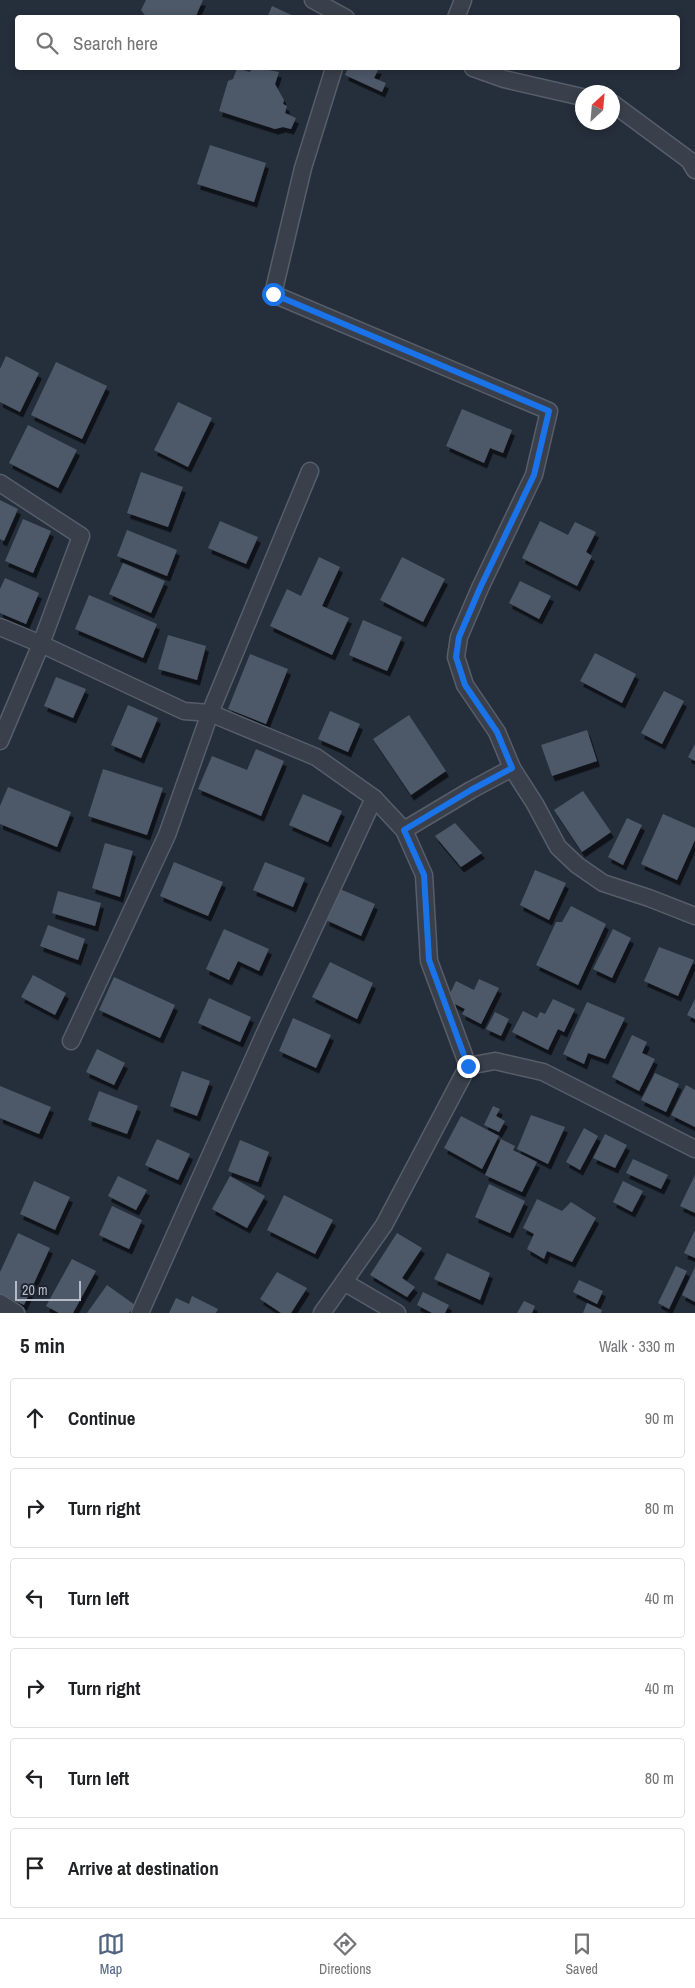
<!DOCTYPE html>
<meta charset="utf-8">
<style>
body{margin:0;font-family:"Archivo Narrow",sans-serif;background:#f2f2f2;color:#202124}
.compass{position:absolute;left:575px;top:85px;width:45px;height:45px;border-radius:50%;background:#fff;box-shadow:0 2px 8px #0003;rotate:26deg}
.scale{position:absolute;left:15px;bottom:12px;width:66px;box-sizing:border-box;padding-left:5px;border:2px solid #b4bbc7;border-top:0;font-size:14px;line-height:18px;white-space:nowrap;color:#b4bbc7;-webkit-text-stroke:4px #1e2530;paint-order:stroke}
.stop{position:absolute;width:15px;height:15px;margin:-11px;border:4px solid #1a73e8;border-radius:50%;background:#fff}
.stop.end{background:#1a73e8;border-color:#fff;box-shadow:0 1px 5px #0008}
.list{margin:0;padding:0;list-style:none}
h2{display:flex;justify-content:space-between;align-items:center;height:65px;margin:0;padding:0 20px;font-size:21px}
h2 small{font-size:16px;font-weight:400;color:#757577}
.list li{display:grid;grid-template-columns:32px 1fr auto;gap:15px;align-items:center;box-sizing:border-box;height:80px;margin:0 10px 10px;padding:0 10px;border:1px solid #e0e0e0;border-radius:5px}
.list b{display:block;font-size:19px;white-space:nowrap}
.list em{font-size:16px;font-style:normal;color:#757577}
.icon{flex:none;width:28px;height:28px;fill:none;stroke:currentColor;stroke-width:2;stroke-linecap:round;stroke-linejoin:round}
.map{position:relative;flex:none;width:695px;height:1313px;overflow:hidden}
.search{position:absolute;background:#fff;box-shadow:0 2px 8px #0003;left:15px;right:15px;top:15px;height:55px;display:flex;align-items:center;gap:12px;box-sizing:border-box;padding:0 18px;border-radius:5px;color:#757577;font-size:19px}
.sheet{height:605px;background:#fff}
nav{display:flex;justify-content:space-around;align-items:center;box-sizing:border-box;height:70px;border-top:1px solid #e0e0e0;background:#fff;font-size:14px;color:#757577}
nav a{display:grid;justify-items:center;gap:2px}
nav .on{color:#526480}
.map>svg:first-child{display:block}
.building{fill:#4e5867;filter:url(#shadow)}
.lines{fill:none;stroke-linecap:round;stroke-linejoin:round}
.minor-casing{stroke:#575e69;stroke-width:19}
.minor{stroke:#39404b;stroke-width:16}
.route{stroke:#1a73e8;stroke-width:6}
</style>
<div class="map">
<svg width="695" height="1313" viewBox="0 0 695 1313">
<defs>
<filter id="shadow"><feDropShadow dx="3" dy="5.5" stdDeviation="0" flood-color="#0009"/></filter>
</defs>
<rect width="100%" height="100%" fill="#252e3b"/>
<!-- building -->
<g class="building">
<path d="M146,0H203L195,18H147L141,10Z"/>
<path d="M272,6L298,18H267Z"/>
<path d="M237,68L250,72L251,68H259L279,72L275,84L284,100L283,104L287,106L285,113L296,118L291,129L283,127L275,129L219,111L228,81L233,79Z"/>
<path d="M348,68H379L374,78L386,83L382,92L345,75Z"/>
<path d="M210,145L266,163L254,202L197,184Z"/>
<path d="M6,356L39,373L20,412L0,402V369Z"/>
<path d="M56,362L107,386L82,439L31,415Z"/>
<path d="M178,402L212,418L188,467L154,450Z"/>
<path d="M462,409L512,430L503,453L490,448L484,463L446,446Z"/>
<path d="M28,425L77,450L58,488L9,463Z"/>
<path d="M141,472L183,487L168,527L127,513Z"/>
<path d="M0,500L18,509L4,541L0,539Z"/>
<path d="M23,519L51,531L33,573L5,561Z"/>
<path d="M220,521L258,537L246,564L208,548Z"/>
<path d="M540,521L568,535L575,522L596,532L586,552L592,556L577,586L522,558Z"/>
<path d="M127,530L177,550L167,576L117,556Z"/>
<path d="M319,557L340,567L322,606L349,618L332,655L270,626L287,589L301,596Z"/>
<path d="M402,557L445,579L423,622L380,600Z"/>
<path d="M123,563L165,581L151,613L109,594Z"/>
<path d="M5,578L39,593L26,624L0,613V589Z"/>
<path d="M520,581L551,596L539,619L509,603Z"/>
<path d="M89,595L157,624L143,658L75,629Z"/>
<path d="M363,620L402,637L387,671L349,655Z"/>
<path d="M168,635L206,646L197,680L158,669Z"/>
<path d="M595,653L636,674L622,703L580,681Z"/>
<path d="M250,654L288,669L266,724L228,709Z"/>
<path d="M56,677L86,689L73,718L44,706Z"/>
<path d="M664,691L684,701L662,744L641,733Z"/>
<path d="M128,705L158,718L141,758L111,745Z"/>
<path d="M330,711L360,724L348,752L318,739Z"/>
<path d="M409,715L446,771L411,795L373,739Z"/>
<path d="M587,730L597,761L552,776L541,745Z"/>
<path d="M695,744V761L688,757Z"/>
<path d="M256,749L284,761L261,816L198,789L212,756L247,770Z"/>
<path d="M103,769L163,788L147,835L88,816Z"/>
<path d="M8,787L71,812L57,847L0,824V806Z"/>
<path d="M583,791L611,832L582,852L554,810Z"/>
<path d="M303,794L342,811L328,842L289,825Z"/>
<path d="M663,814L695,828V840L677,880L641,864Z"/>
<path d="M627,818L642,825L623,865L608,857Z"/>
<path d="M455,823L482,853L461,867L435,836Z"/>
<path d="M105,843L133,851L120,897L92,888Z"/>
<path d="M174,862L223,882L208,916L160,896Z"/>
<path d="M265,862L305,878L293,907L253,890Z"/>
<path d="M535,870L566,883L549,920L520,905Z"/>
<path d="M340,889L375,904L361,936L326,920Z"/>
<path d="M58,891L101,903L95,926L52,913Z"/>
<path d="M571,906L606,924L578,985L536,965L556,922H562Z"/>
<path d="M48,925L85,939L78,960L40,946Z"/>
<path d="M224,929L269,949L259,971L238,961L229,980L206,969Z"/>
<path d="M613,929L631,938L612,978L593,969Z"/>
<path d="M659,947L694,960L678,996L644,981Z"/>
<path d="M330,962L373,983L357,1019L312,997Z"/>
<path d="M33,975L66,993L55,1015L21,997Z"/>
<path d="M114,977L175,1005L160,1038L99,1010Z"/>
<path d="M479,979L499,988L481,1024L462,1014L465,1009L447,1000L456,981L474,990Z"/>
<path d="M209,998L251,1017L240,1042L198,1023Z"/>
<path d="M553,999L575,1009L564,1032L558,1029L548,1050L512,1032L523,1011L537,1018L540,1012L545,1014Z"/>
<path d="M695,999V1019L687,1015Z"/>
<path d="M587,1002L625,1018L605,1059L588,1053L584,1064L563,1054Z"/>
<path d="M495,1012L509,1019L501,1036L486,1029Z"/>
<path d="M293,1018L331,1035L316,1068L279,1051Z"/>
<path d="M632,1035L647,1042L642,1053L655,1059L639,1091L612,1077Z"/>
<path d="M97,1049L125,1063L114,1085L86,1072Z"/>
<path d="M182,1071L210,1081L197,1116L170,1106Z"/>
<path d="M655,1073L679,1084L666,1112L641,1100Z"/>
<path d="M686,1085L695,1090V1127L671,1115Z"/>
<path d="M0,1086L51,1107L39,1134L0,1118Z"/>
<path d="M99,1091L138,1106L127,1134L88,1120Z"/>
<path d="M493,1106L500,1109L496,1116L505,1121L499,1132L484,1125Z"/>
<path d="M531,1115L565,1127L548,1164L517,1149Z"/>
<path d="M461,1116L499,1136L482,1169L444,1148Z"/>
<path d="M584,1128L598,1136L580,1170L566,1162Z"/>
<path d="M605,1134L627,1145L615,1168L593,1158Z"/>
<path d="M157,1139L190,1154L178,1180L145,1165Z"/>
<path d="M501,1139L515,1146L513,1150L537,1162L522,1192L485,1175Z"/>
<path d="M240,1140L269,1152L258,1182L228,1171Z"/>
<path d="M633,1159L668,1175L661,1189L626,1173Z"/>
<path d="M695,1175V1213L680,1206Z"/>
<path d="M118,1176L147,1190L136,1210L108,1196Z"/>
<path d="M230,1176L265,1196L247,1228L212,1209Z"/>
<path d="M34,1181L70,1197L55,1230L20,1214Z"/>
<path d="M623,1181L643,1191L632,1212L613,1202Z"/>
<path d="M489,1184L525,1201L510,1233L475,1217Z"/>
<path d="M284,1195L333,1220L315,1254L267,1230Z"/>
<path d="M537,1199L562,1211L571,1202L596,1218L572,1262L547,1251L544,1259L527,1249L534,1234L523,1228Z"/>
<path d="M112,1206L142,1220L129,1249L99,1235Z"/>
<path d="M695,1230V1258L684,1253Z"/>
<path d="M18,1233L50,1248L24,1305L0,1294V1272Z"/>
<path d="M397,1233L422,1248L402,1278L415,1287L407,1297L370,1275Z"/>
<path d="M447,1253L490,1273L480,1300L434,1279Z"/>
<path d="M72,1259L96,1271L73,1313H59L46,1306Z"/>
<path d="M676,1266L687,1271L669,1309L658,1303Z"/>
<path d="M695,1267V1302L682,1295Z"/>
<path d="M277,1272L307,1288L291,1313H281L260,1299Z"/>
<path d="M579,1280L603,1291L597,1304L573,1292Z"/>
<path d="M107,1285L135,1305L129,1313H87Z"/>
<path d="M423,1292L449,1305L445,1313H432L417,1305Z"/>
<path d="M192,1296L218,1309L216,1313H169L176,1298L189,1304Z"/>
<path d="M524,1301L535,1306L532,1313H517Z"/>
<path d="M587,1303L602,1310L601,1313H583Z"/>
</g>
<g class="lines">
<defs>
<g id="minor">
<path d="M313,0L346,18"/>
<path d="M456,18L463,0"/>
<path d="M334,68L303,168L273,294L549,411L534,475L480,588L459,637L456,657L465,685L497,732L512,768"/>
<path d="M473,68L504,79L582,97"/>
<path d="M612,103L689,160L695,170"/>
<path d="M0,483L81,536L41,644L0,741"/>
<path d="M0,627L41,644L184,711L210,713L310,471"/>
<path d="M404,830L471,790L512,768L535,804L558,847L577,865L603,883L649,898L695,916"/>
<path d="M71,1041L167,835L210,713L316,757L374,798L404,830L424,875L429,961L468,1066L384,1225L322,1313"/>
<path d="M468,1066L495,1061L543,1072L695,1149"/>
<path d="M344,1282L397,1313"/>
<path d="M0,1303L16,1313"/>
<path d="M140,1313L264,1035L374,798"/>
</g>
</defs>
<!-- minor casing -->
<use href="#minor" class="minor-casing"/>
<!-- minor -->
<use href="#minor" class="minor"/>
</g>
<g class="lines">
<!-- route -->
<path class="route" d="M273,294L549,411L534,475L480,588L459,637L456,657L465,685L497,732L512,768L471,790L404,830L424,875L429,960L468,1066"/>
</g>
</svg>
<svg class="compass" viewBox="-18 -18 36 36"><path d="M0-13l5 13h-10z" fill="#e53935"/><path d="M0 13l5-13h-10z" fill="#757577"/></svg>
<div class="scale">20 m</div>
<div class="stop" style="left:273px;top:294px"></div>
<div class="stop end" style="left:468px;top:1066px"></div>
<div class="search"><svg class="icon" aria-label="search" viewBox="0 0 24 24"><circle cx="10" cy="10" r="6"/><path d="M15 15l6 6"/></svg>Search here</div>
</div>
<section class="sheet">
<h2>5 min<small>Walk · 330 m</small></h2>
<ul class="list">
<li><svg class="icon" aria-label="ahead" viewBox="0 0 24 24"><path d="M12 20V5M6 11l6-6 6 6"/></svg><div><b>Continue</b></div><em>90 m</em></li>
<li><svg class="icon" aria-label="right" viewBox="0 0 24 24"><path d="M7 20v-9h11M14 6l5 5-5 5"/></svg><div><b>Turn right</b></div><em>80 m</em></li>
<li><svg class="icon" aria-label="left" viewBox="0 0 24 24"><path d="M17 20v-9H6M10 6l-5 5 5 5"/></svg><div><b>Turn left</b></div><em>40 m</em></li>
<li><svg class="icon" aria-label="right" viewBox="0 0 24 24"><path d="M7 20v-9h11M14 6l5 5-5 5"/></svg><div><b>Turn right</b></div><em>40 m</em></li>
<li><svg class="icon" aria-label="left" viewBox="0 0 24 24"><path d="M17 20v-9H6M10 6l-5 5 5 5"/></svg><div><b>Turn left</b></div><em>80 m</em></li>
<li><svg class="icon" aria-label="arrive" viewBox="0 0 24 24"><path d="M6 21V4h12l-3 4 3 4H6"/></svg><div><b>Arrive at destination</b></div></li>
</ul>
</section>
<nav>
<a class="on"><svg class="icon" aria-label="map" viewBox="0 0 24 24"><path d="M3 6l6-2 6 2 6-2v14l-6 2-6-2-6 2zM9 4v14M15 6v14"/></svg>Map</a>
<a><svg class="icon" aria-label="directions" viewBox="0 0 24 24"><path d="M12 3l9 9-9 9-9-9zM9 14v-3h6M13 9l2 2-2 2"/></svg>Directions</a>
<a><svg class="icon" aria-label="saved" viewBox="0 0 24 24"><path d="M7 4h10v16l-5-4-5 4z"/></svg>Saved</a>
</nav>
